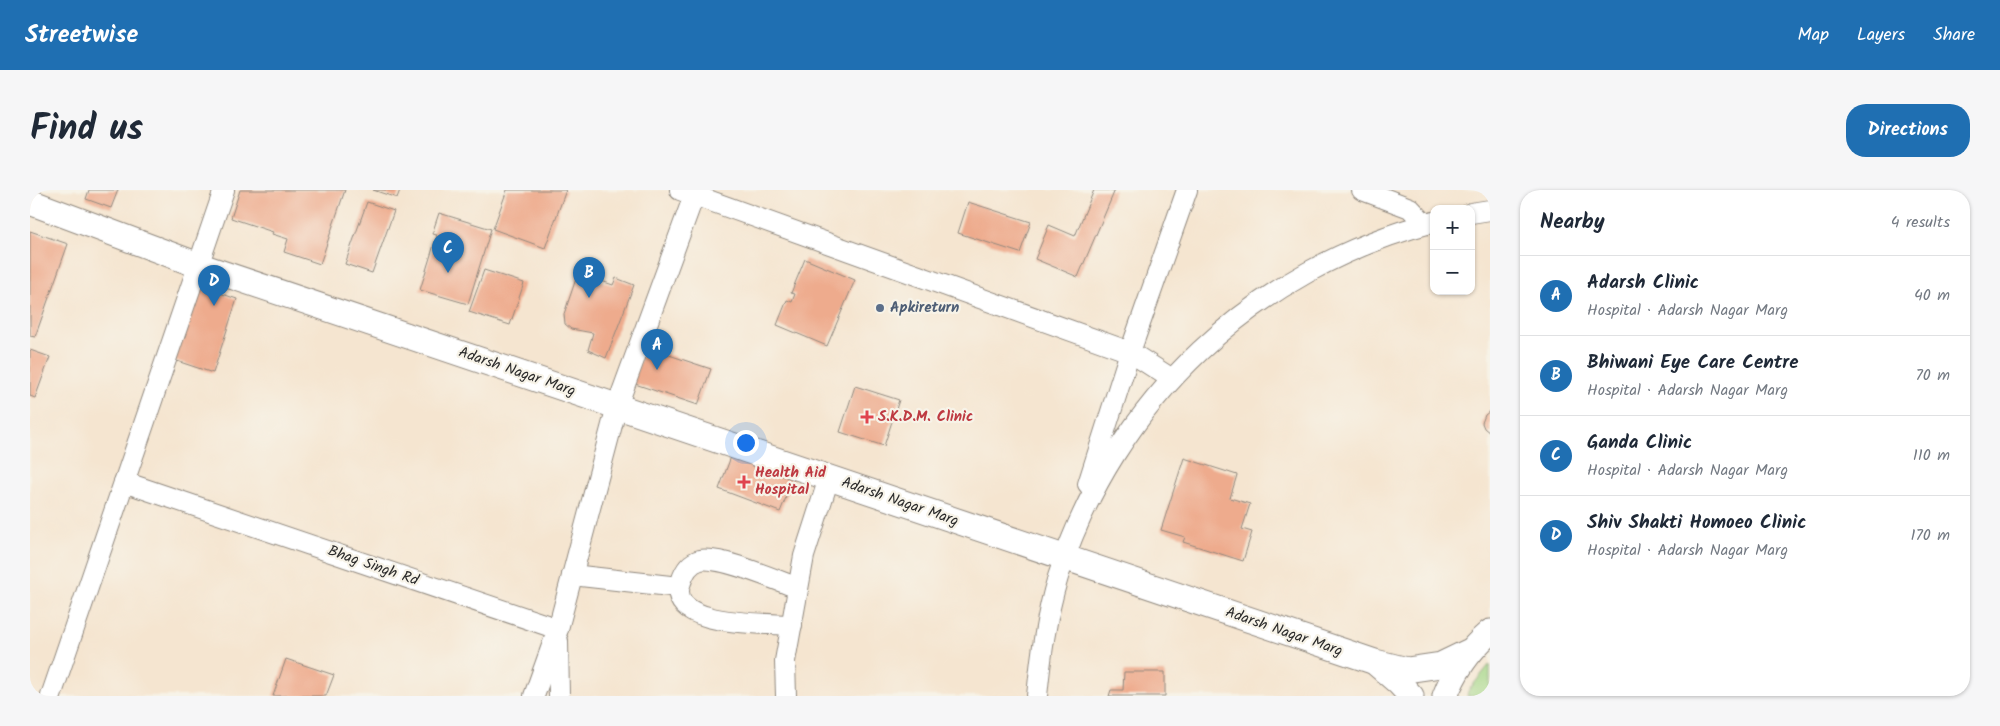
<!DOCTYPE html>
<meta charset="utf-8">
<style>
body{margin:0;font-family:Kalam,sans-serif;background:#f6f6f7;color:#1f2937}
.controls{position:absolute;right:15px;top:15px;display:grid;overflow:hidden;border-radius:10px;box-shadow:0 1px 4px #0004}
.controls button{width:45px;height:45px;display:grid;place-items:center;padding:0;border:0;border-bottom:1px solid #e0e1e3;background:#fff;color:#1f2937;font:25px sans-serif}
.you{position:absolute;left:715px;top:252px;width:18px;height:18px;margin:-12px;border:4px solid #fff;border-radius:50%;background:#1a73e8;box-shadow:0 0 0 8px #1a73e833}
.badge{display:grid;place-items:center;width:32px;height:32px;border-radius:50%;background:#1f6fb2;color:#fff;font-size:16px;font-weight:700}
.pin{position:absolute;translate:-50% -41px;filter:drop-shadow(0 1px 2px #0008)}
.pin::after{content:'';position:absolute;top:26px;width:18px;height:15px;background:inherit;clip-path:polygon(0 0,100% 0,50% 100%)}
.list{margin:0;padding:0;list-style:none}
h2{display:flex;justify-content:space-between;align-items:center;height:65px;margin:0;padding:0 20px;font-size:21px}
h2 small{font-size:16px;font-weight:400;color:#747a83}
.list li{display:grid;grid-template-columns:32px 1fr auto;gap:15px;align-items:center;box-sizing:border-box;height:80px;padding:0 20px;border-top:1px solid #e0e1e3}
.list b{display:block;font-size:19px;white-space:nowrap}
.list p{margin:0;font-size:16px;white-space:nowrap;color:#747a83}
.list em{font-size:16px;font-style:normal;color:#747a83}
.map{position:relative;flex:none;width:1460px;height:506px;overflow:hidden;border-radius:20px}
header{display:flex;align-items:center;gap:30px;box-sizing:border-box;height:70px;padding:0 25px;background:#1f6fb2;color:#fff}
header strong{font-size:24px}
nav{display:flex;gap:28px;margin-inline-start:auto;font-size:18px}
.intro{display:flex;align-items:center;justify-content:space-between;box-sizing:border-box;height:120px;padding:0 30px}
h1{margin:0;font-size:35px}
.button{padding:12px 22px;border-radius:20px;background:#1f6fb2;color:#fff;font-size:18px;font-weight:700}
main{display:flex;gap:30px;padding:0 30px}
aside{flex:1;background:#fff;border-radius:20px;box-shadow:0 1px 4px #0004}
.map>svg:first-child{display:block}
.green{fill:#a3d685;stroke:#678058}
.building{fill:#eeab8d}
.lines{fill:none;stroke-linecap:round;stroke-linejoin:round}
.minor-casing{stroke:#90887e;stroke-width:22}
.tertiary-casing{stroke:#90887e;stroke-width:27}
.minor{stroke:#fff;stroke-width:20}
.tertiary{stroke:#fff;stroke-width:25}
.service-dot{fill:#5c6f8a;stroke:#f7f3e8;stroke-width:2}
.health-dot{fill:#e0444e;stroke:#f7f3e8;stroke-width:2}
.labels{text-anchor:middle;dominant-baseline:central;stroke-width:4.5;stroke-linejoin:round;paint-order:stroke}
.service-label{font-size:15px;font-weight:bold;fill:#4e5e75;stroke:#f7f3e8;text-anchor:start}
.street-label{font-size:15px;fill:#2b2b2b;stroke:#f7f3e8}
.health-label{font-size:15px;font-weight:bold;fill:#be3a42;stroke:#f7f3e8;text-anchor:start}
</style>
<header>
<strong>Streetwise</strong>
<nav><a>Map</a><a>Layers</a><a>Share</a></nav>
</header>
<div class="intro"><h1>Find us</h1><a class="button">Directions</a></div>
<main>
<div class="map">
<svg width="1460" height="506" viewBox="0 0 1460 506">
<rect width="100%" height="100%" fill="#f7f3e8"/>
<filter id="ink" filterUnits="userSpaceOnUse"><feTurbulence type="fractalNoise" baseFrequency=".02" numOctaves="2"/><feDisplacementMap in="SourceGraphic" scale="10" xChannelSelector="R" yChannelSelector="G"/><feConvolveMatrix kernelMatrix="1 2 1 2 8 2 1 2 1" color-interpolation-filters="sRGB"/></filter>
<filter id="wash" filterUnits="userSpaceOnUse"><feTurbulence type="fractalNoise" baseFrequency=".0096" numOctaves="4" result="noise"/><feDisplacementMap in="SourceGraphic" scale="20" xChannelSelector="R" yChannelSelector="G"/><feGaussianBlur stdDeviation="1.12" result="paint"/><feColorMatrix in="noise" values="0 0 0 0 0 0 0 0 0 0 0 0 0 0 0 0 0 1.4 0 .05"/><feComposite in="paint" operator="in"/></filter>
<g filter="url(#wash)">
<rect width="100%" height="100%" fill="#f5e5d0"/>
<!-- green -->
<path class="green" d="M1460,474V506H1437L1438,501Z"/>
<g id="blocks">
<!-- building -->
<g class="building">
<path d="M59,0H88L81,18L56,9Z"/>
<path d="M210,0H315L290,74L254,62L258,49L242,44L243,42L201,28Z"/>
<path d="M343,0H370L367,8Z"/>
<path d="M477,0H536L515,58L463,39Z"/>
<path d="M1064,0H1085L1048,87L1005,69L1019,35L1045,46Z"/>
<path d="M337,12L364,21L342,83L315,74Z"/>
<path d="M938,12L1001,32L990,63L928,43Z"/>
<path d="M409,23L461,39L438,114L390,100L407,45L402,44Z"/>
<path d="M0,41L38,54L5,147L0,146Z"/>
<path d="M775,69L825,90L797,156L747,135L757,110L762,112L765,104L761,103Z"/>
<path d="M454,80L494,93L480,135L439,122Z"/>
<path d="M548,83L583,95L586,88L604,95L576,168L558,160L563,143L541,139L535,134L534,124Z"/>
<path d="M166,95L207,109L183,183L141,169Z"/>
<path d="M615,157L681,179L668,215L602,193Z"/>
<path d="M0,160L20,167L5,208L0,206Z"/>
<path d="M825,196L869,210L854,256L810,242Z"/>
<path d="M1460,221V243L1454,238L1452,233L1455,225Z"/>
<path d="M702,264L764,288L750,322L689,299Z"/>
<path d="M1154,268L1207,285L1200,308L1220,314L1212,339L1222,342L1213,371L1153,352L1155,347L1131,340Z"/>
<path d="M256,469L304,485L296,506H243Z"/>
<path d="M1094,482H1135V506H1079L1081,500H1093Z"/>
</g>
</g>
</g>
<g filter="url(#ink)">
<use href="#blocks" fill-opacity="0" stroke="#90887e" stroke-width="1"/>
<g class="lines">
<defs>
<g id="minor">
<path d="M650,0L1100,162L1142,189"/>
<path d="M1332,0L1380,18L1395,34"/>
<path d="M1441,23L1460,20"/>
<path d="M94,292L528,439"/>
<path d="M1058,294L1100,162L1157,0"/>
<path d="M542,385L649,397"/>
<path d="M762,435C736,433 633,437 651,392C654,382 659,373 670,370C691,366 746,390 768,398"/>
<path d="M528,451L529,506"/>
<path d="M21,506L194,0"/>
<path d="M504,506L528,439L587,216L666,0"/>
<path d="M756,506L755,471L774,366L799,288"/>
<path d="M1007,506C1011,466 1016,426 1028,387C1084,211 1226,78 1404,32"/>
</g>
<g id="tertiary">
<path d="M0,12L168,75L1345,472L1377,480L1411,475L1438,462"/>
<path d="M1347,474L1369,493L1381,506"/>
<path d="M1415,506C1425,480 1439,460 1460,442"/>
</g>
</defs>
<!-- minor casing -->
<use href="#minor" class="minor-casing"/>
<!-- tertiary casing -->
<use href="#tertiary" class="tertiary-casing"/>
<!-- minor -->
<use href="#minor" class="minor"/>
<!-- tertiary -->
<use href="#tertiary" class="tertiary"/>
</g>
</g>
<!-- markers -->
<circle class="service-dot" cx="850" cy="118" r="5"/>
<g class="health-dot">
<path d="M834.5 219.5h5v5h5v5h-5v5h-5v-5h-5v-5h5z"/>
<path d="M711.5 284.5h5v5h5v5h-5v5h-5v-5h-5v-5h5z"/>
</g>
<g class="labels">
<!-- service labels -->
<g class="service-label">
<text x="860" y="118">Apkireturn</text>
</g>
<!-- street labels -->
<g class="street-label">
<text transform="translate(487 182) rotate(19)">Adarsh Nagar Marg</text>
<text transform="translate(870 312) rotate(19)">Adarsh Nagar Marg</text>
<text transform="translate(343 376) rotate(19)">Bhag Singh Rd</text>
<text transform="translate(1254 442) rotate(19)">Adarsh Nagar Marg</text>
</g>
<!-- health labels -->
<g class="health-label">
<text x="848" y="227">S.K.D.M. Clinic</text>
<text x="725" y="283">Health Aid<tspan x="725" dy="17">Hospital</tspan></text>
</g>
</g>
</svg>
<div class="controls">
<button>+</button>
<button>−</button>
</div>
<div class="you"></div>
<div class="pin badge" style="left:627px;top:180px">A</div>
<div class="pin badge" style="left:559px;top:108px">B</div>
<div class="pin badge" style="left:418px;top:83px">C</div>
<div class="pin badge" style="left:184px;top:116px">D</div>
</div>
<aside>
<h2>Nearby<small>4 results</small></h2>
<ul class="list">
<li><span class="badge">A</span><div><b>Adarsh Clinic</b><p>Hospital · Adarsh Nagar Marg</p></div><em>40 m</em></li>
<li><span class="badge">B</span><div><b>Bhiwani Eye Care Centre</b><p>Hospital · Adarsh Nagar Marg</p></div><em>70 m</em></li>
<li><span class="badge">C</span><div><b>Ganda Clinic</b><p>Hospital · Adarsh Nagar Marg</p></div><em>110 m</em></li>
<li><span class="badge">D</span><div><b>Shiv Shakti Homoeo Clinic</b><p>Hospital · Adarsh Nagar Marg</p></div><em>170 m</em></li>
</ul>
</aside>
</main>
